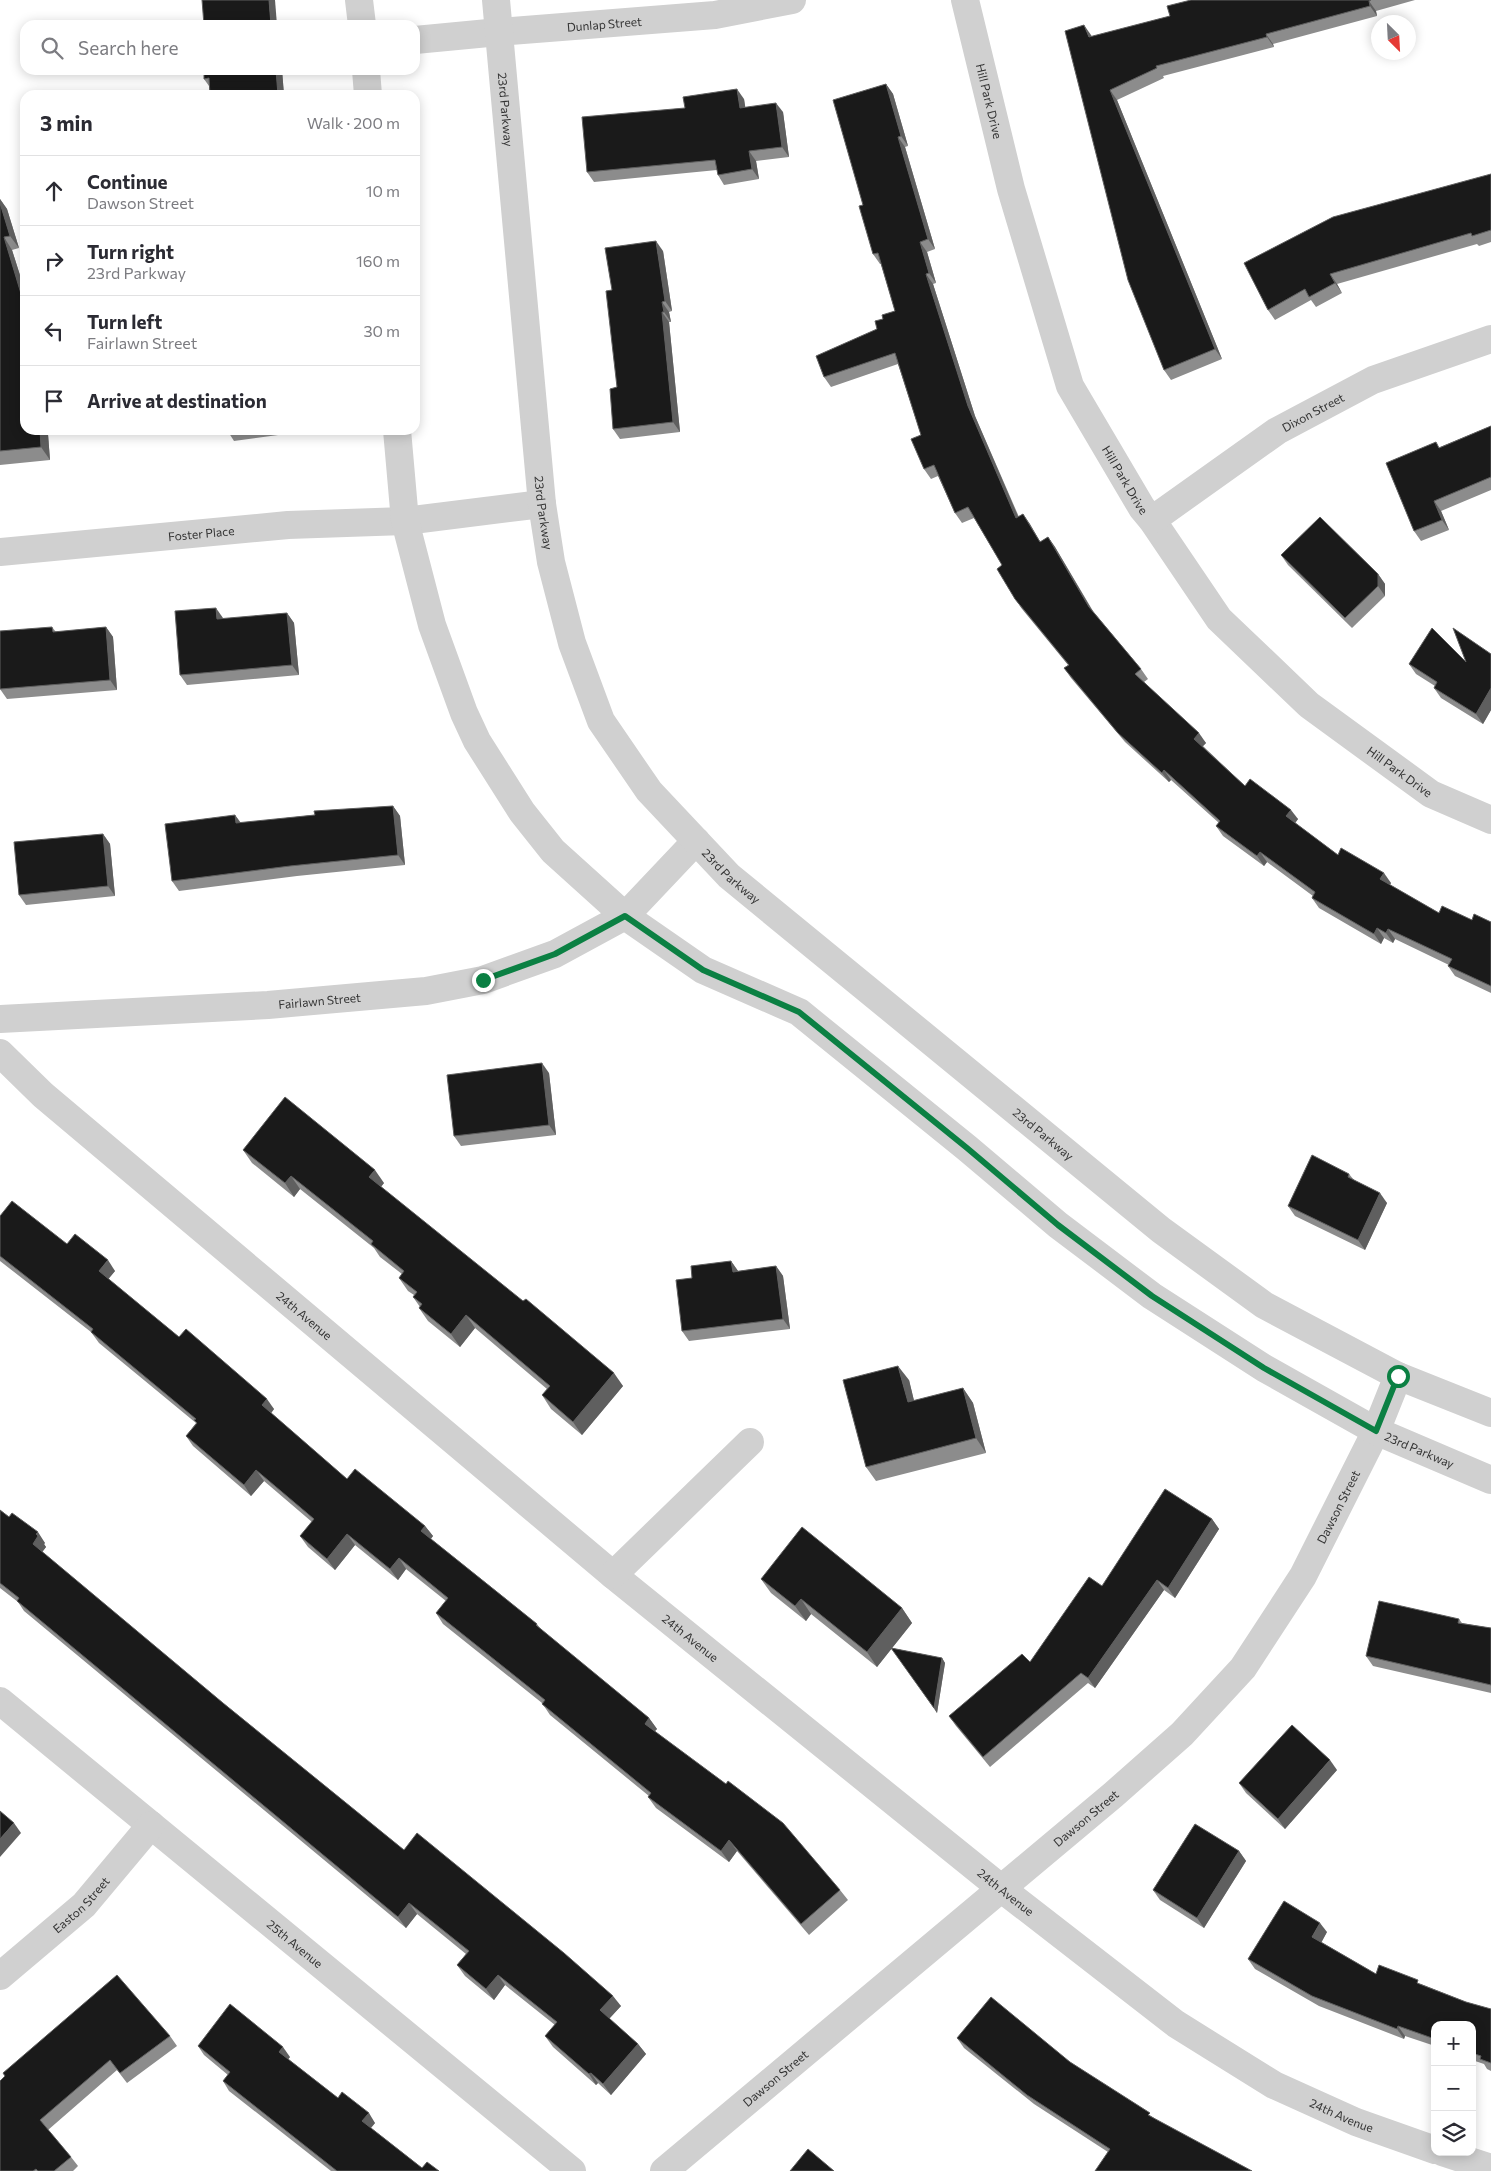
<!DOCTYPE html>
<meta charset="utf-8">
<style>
body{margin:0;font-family:Commissioner,sans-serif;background:#f7f7f7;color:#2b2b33}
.controls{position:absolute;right:15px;bottom:15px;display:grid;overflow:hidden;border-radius:10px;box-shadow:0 2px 12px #0003}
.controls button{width:45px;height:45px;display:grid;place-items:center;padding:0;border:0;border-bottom:1px solid #e1e1e2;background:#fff;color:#2b2b33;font:25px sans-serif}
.compass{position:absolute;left:1371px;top:15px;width:45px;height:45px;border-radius:50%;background:#fff;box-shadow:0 2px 12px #0003;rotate:156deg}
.stop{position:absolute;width:15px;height:15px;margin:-11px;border:4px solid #0b8043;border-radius:50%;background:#fff}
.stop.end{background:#0b8043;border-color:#fff;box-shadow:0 1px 5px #0008}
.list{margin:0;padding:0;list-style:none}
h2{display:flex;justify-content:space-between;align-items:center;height:65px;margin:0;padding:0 20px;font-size:21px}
h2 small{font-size:16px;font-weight:400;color:#7c7c81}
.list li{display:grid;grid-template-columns:32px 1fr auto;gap:15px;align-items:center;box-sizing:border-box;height:70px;padding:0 20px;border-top:1px solid #e1e1e2}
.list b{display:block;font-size:19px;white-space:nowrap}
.list p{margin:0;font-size:16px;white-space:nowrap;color:#7c7c81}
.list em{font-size:16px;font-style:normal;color:#7c7c81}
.icon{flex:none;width:28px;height:28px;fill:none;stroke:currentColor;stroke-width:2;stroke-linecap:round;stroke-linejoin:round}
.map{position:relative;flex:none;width:1491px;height:2171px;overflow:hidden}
.search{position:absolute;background:#fff;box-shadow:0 2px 12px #0003;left:20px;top:20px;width:400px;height:55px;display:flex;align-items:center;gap:12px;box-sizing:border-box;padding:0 18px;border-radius:15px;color:#7c7c81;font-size:19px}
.panel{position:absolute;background:#fff;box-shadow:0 2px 12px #0003;left:20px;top:90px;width:400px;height:345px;border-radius:15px}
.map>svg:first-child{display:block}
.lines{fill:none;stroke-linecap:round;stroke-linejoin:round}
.minor{stroke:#d0d0d0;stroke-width:28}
.tertiary{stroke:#d0d0d0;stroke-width:28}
.wall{fill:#8c8c8c}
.shaded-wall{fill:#5f5f5f}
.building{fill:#1a1a1a;stroke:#5f5f5f}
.route{stroke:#0b8043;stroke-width:6}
.labels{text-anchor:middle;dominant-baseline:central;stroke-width:5;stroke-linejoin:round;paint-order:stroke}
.street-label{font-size:12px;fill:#333;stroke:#fff}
</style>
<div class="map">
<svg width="1491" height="2171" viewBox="0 0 1491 2171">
<rect width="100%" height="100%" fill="#fff"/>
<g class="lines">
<!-- minor -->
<g class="minor">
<path id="s1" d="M965,0L1011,189L1070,386L1142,508L1152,520L1219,619L1309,705L1431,794L1491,820"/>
<path id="s2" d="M415,40L499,32L715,15L792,0"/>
<path id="s3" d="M1152,520L1277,431L1373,380L1491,339"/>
<path id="s4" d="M0,552L288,525L405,521L542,504"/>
<path id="s5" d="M0,1019L268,1005L426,991L483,980L555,954L625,916L696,841"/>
<path id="s6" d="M0,1053L43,1095L613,1575L1002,1889L1176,2024L1274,2085L1356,2122L1435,2150"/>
<path d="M613,1575L750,1442"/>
<path id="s7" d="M0,1701L572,2171"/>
<path id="s8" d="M0,1976L84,1905L151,1825"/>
<path d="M1442,2152L1491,2168"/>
<path id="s9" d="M664,2171L1113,1795L1182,1734L1243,1668L1303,1576L1376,1431L1398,1376"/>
</g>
<!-- tertiary -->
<g class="tertiary">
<path d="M359,0L362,25"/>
<path id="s10" d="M496,0L542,504L551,562L572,643L601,721L649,791L729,876L1161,1230L1264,1305L1398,1376L1491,1413"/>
<path d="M366,70L368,95"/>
<path id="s11" d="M397,430L405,521L432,625L464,713L477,741L522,812L553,851L625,916L703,970L799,1012L967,1148L1058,1225L1152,1296L1264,1368L1376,1431L1491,1480"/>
</g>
</g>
<!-- wall -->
<g class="wall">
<path d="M1191,0H1415L1376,11L1377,16L1273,44L1274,47L1163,76L1164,78L1117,100L1222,359L1171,380L1164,370L1091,35L1092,37L1170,16Z"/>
<path d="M282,70L284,95H210L209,86L204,79Z"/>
<path d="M886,84L893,94L908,146L905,147L935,249L927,252L936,283L933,284L975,416L1019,517L1023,514L1040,542L1048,537L1055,547L1093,611L1141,669L1148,679L1144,682L1206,743L1203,746L1245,786L1298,819L1295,823L1338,855L1391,883L1390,885L1439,913L1472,920L1491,922V993L1455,976L1448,966L1449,965L1395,939L1393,943L1384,938L1381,944L1319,908L1312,898L1313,896L1267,862L1264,866L1223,836L1216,826L1219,823L1171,780L1169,782L1125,742L1071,678L1064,668L1068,665L1022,609L1015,599L1002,565L974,518L962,523L955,513L938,476L931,479L924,469L921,435L898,364L831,387L824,377L877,329L883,319L895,311L881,264H880L873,254L863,205Z"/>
<path d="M744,99L745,107L783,112L789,157L756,161L759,179L724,185L718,175L717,170L594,182L587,172L685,108Z"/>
<path d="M1491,174V242L1479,246L1477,244L1337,284L1342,293L1316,307L1311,300L1275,320L1268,310Z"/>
<path d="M0,199L7,209L19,248L12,250L25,291V430H83L48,434L50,460L0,465Z"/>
<path d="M663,251L672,311L669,312L671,322H669L680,432L620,439L613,429L617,387L612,290Z"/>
<path d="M1491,426V490L1441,511L1449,530L1421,541L1414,531L1440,447Z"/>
<path d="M227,430H293V433L234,441Z"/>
<path d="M1281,555L1378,574L1385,584V596L1352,628L1288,565Z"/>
<path d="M287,613L294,623L299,675L187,685L180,675L223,618V619Z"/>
<path d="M52,627L56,632L106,627L113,637L117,690L7,699L0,689Z"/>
<path d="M1491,654V710L1483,724L1441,698L1434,688L1435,686L1416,674L1409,664L1466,662Z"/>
<path d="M393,806L400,816L405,865L297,876L179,891L172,881L235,815L241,823Z"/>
<path d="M103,834L110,844L115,896L26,905L19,895Z"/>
<path d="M549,1073L556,1135L461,1146L454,1136Z"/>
<path d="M243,1150L384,1183L381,1187L623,1386L582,1435L551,1409L542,1395L547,1389L475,1328L460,1347L428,1321L419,1308L420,1307L413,1297L414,1295L408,1291L399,1278L402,1274L380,1257L374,1248L300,1189L294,1197L252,1163Z"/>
<path d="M1349,1174L1354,1180L1387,1203L1365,1250L1295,1216L1288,1206Z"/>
<path d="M0,1216L67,1244L115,1271L108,1279L179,1337L274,1409L271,1413L347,1479L425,1526L433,1536L431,1539L537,1624L541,1630L649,1718L657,1729L655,1731L840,1890L848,1900L809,1935L737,1851L729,1862L656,1808L648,1797L649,1796L550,1715L542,1703L443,1624L436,1613L446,1601L406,1569L398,1580L355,1545L335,1570L308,1547L300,1536L312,1522L264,1481L251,1496L193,1446L186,1436L196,1423L99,1343L91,1332L0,1261Z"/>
<path d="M731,1261L738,1271L776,1266L783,1276L790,1329L689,1341L682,1331L692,1278Z"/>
<path d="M909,1380L914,1401L963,1388L973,1403L986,1453L876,1481L866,1467Z"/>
<path d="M0,1510L45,1543L44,1544L46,1547L42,1552L223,1703L404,1850L621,2006L609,2019L638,2044L646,2054L611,2095L598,2083L596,2085L553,2047L545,2036L555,2025L505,1985L494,2000L465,1976L457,1965L466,1954L417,1914L406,1928L24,1611L18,1602L0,1588Z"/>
<path d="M1212,1519L1219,1529L1175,1598L1164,1590L1095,1688L1088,1683L990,1767L956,1726L949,1716L1030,1662L1102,1586Z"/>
<path d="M761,1579L902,1608L912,1623L892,1648L942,1658L945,1663L937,1713L892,1648L877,1667L811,1614L806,1621L771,1593Z"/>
<path d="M1459,1619L1462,1623L1491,1628V1693L1373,1666L1366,1656Z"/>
<path d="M1337,1770L1285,1829L1246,1793L1239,1783Z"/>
<path d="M1239,1851L1246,1861L1204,1928L1160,1900L1153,1890Z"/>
<path d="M1327,1932L1321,1942L1376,1974L1421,1984L1466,2002L1491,2009V2071L1487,2069L1484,2064L1472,2060V2025H1435V2046L1405,2036L1404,2039L1319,2006L1255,1969L1248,1959Z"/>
<path d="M170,2036L177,2046L127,2083L117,2070L48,2130L71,2157L78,2166L73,2171H0V2081Z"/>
<path d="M957,2038L1070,2062L1154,2118L1108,2152L1034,2104L964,2048Z"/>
<path d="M198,2046L290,2057L288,2059L338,2098L375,2123L371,2128L422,2168L439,2171H331L229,2091L223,2081L228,2075L204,2055Z"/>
</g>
<!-- shaded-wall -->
<g class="shaded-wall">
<path d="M269,0H275L277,25H271Z"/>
<path d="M1369,1L1376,11L1377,16L1370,6Z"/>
<path d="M1084,25L1091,35L1096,47L1089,37Z"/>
<path d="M1266,34L1273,44L1274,47L1267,37Z"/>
<path d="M276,70H282L284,95H278Z"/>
<path d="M886,84L893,94L908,146L901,136Z"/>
<path d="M737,89L744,99L747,118L740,108Z"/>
<path d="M1110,90L1117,100L1222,359L1215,349Z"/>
<path d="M776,103L783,112L789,157L782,147Z"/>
<path d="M898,137L905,147L935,249L928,239Z"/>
<path d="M749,151L756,161L759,179L752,169Z"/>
<path d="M0,199L7,209L19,248L10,236L0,203Z"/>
<path d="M4,237L12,250L25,291V307Z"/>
<path d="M656,241L663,251L672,311L665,301Z"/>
<path d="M920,242L927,252L936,283L929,273Z"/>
<path d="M926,274L933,284L975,416L1023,528L1016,518L968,406Z"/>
<path d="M1330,274L1337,284L1342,293L1335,283Z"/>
<path d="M662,302L669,312L671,322L664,312Z"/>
<path d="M662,312L669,322L680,432L673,422Z"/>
<path d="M40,430H45L48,434L50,460L41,447Z"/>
<path d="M1434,501L1441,511L1449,530L1442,520Z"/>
<path d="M1023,514L1030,524L1046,552L1040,542Z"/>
<path d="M1048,537L1055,547L1096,617L1089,607Z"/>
<path d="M1378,574L1385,584V596L1378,586Z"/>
<path d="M216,608L223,618L224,629L217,619Z"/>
<path d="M287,613L294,623L299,675L292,665Z"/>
<path d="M106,627L113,637L117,690L110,680Z"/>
<path d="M1491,688V710L1483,724L1476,714Z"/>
<path d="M1199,733L1206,743L1201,748L1194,739Z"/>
<path d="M1164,770L1171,780L1169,782L1162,773Z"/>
<path d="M393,806L400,816L405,865L398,855Z"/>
<path d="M1291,810L1298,819L1293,826L1286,816Z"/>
<path d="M235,815L242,825L236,823Z"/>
<path d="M103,834L110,844L115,896L108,886Z"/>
<path d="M1260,852L1267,862L1264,866L1257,856Z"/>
<path d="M1384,873L1391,883L1387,889L1380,879Z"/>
<path d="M1377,928L1384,938L1381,944L1374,934Z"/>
<path d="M1388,929L1395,939L1393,943L1386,933Z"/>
<path d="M542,1063L549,1073L556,1135L549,1125Z"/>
<path d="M375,1170L384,1183L378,1190L369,1177Z"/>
<path d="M291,1176L300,1189L294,1197L285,1183Z"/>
<path d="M1380,1193L1387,1203L1365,1250L1358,1240Z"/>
<path d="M108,1260L115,1271L106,1282L99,1271Z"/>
<path d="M731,1261L738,1271L733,1272Z"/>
<path d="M776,1266L783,1276L790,1329L783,1319Z"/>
<path d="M466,1315L475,1328L460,1347L451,1334Z"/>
<path d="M898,1366L909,1380L918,1417L908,1402Z"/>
<path d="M614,1373L623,1386L582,1435L573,1422Z"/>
<path d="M963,1388L973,1403L986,1453L976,1438Z"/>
<path d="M267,1399L274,1409L269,1416L262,1405Z"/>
<path d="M256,1470L264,1481L251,1496L244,1485Z"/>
<path d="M1212,1519L1219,1529L1175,1598L1168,1588Z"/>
<path d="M425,1526L433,1536L429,1541L421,1531Z"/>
<path d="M38,1532L45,1543L44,1544L46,1547L40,1555L33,1544L36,1534Z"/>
<path d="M347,1534L355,1545L335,1570L327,1559Z"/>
<path d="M399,1558L406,1569L398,1580L390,1569Z"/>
<path d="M1157,1580L1164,1590L1095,1688L1088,1678Z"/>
<path d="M801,1599L811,1614L806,1621L795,1606Z"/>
<path d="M902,1608L912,1623L877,1667L867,1652Z"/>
<path d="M942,1658L945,1663L937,1713L934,1708Z"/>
<path d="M649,1718L657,1729L652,1734L645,1724Z"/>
<path d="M1330,1760L1337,1770L1285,1829L1278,1819Z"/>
<path d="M14,1823L21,1833L0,1857V1839Z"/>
<path d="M729,1840L737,1851L729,1862L721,1851Z"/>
<path d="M1239,1851L1246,1861L1204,1928L1197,1918Z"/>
<path d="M409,1903L417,1914L406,1928L398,1917Z"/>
<path d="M1320,1923L1327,1932L1319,1947L1312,1937Z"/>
<path d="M498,1975L505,1985L494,2000L486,1989Z"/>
<path d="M613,1996L621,2006L607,2021L600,2010Z"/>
<path d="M1398,2026L1405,2036L1404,2039L1397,2029Z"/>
<path d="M638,2044L646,2054L611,2095L603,2084Z"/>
<path d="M283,2047L290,2057L286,2062L279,2052Z"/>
<path d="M591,2073L598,2083L596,2085L589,2074Z"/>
<path d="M369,2113L375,2123L369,2130L362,2121Z"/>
</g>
<!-- building -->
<g class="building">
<path d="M202,0H269L271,25H204Z"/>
<path d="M1191,0H1371L1369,1L1370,6L1266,34L1267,37L1156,66L1157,68L1110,90L1215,349L1164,370L1128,280L1065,31L1084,25L1089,37L1170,16L1167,6Z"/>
<path d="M204,70H276L278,95H210L209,78L204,79Z"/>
<path d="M886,84L901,136L898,137L928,239L920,242L929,273L926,274L968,406L1016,518L1023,514L1040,542L1048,537L1089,607L1141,669L1135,674L1199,733L1194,739L1245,786L1250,779L1291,810L1286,816L1338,855L1341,848L1384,873L1380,879L1439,913L1442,906L1472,920L1474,914L1491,922V986L1448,966L1452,959L1388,929L1386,933L1377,928L1374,934L1312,898L1315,892L1260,852L1257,856L1216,826L1220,821L1164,770L1162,773L1118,733L1064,668L1069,665L1015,599L997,569L1002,565L968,507L955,513L934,465L924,469L911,439L921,435L895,353L824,377L816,356L877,329L875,321L883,319L882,315L895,311L878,253L873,254L859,206L863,205L833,100Z"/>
<path d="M737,89L740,108L776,103L782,147L749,151L752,169L718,175L715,160L587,172L582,117L685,108L683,97Z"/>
<path d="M1491,174V230L1472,236L1471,233L1330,274L1335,283L1309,297L1305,289L1268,310L1244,263L1333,217Z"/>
<path d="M0,203L10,236L4,237L25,307V430H40L41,447L0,451Z"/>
<path d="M656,241L665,301L662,302L664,312H662L673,422L613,429L610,389L617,387L606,291L612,290L605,248Z"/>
<path d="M1491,426V477L1434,501L1442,520L1414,531L1386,463L1436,442L1439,448Z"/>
<path d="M1320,517L1378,574V586L1345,618L1281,555Z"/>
<path d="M216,608L217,619L287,613L292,665L180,675L175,611Z"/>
<path d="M52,627L53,632L106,627L110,680L0,689V631Z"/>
<path d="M1432,628L1466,662L1453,628L1491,654V688L1476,714L1434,688L1437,682L1409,664Z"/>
<path d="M393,806L398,855L290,866L172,881L165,824L235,815L236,823L315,815L314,811Z"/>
<path d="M103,834L108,886L19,895L14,842Z"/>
<path d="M542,1063L549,1125L454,1136L447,1075Z"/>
<path d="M285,1097L375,1170L369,1177L523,1301L526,1299L614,1373L573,1422L542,1395L550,1386L466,1315L451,1334L419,1308L422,1304L413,1297L417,1292L399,1278L404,1271L371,1244L373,1241L291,1176L285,1183L243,1150Z"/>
<path d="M1312,1155L1349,1174L1348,1177L1380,1193L1358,1240L1288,1206Z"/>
<path d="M12,1201L67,1244L75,1234L108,1260L99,1271L179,1337L186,1329L267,1399L262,1405L347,1479L355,1469L425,1526L421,1531L537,1624L536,1625L649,1718L645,1724L726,1784L728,1781L783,1823L840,1890L801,1924L729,1840L721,1851L648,1797L651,1793L542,1704L545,1700L436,1613L448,1598L399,1558L390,1569L347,1534L327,1559L300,1536L314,1519L256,1470L244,1485L186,1436L197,1423L194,1420L196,1419L91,1332L93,1329L0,1256V1216Z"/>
<path d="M731,1261L733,1272L776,1266L783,1319L682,1331L676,1280L692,1278L691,1266Z"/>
<path d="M898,1366L908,1402L963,1388L976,1438L866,1467L843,1380Z"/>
<path d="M1165,1489L1212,1519L1168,1588L1157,1580L1088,1678L1081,1673L983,1757L949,1716L1022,1654L1030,1662L1089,1577L1102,1586Z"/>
<path d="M0,1510L9,1517L12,1513L38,1532L36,1534L38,1536L33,1544L223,1703L404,1850L417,1833L564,1953L613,1996L600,2010L638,2044L603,2084L591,2073L589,2074L545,2036L557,2022L498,1975L486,1989L457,1965L469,1951L409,1903L398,1917L17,1601L19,1598L0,1583Z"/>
<path d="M802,1527L902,1608L867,1652L801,1599L795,1606L761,1579Z"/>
<path d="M1379,1601L1459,1619L1458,1623L1491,1628V1685L1366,1656Z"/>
<path d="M891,1648L942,1658L934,1708Z"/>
<path d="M1292,1725L1330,1760L1278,1819L1239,1783Z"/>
<path d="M0,1811L14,1823L0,1839Z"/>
<path d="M1195,1824L1239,1851L1197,1918L1153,1890Z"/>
<path d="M1284,1901L1320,1923L1312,1937L1376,1974L1379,1965L1418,1980L1417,1983L1466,2002L1491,2009V2063L1480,2059L1481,2056L1472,2053V2025H1435V2039L1398,2026L1397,2029L1312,1996L1248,1959Z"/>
<path d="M117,1975L170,2036L120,2073L110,2060L40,2120L71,2157L54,2171H38L36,2169L33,2171H0V2081L5,2076L3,2073Z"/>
<path d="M991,1997L1070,2062L1150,2113L1148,2115L1252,2171H1095L1110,2149L1027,2095L957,2038Z"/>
<path d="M230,2004L283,2047L279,2052L338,2098L342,2092L369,2113L362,2121L422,2168L427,2162L439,2171H337L223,2081L230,2072L198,2046Z"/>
<path d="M808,2149L834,2171H790Z"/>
</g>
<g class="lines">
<!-- route -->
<path class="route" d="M483,980L555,954L625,916L703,970L799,1012L967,1148L1058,1225L1152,1296L1264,1368L1376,1431L1398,1376"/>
</g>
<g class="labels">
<!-- street labels -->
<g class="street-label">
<text stroke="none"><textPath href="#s2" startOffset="190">Dunlap Street</textPath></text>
<text stroke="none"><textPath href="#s1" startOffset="104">Hill Park Drive</textPath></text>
<text stroke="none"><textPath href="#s10" startOffset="110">23rd Parkway</textPath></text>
<text stroke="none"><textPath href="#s3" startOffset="194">Dixon Street</textPath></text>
<text stroke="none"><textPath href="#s1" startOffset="509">Hill Park Drive</textPath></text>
<text stroke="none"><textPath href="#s10" startOffset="515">23rd Parkway</textPath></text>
<text stroke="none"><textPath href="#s4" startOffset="202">Foster Place</textPath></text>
<text stroke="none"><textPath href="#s1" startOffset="914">Hill Park Drive</textPath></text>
<text stroke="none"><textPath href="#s10" startOffset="935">23rd Parkway</textPath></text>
<text stroke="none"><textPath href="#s5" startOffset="320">Fairlawn Street</textPath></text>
<text stroke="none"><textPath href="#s10" startOffset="1340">23rd Parkway</textPath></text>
<text stroke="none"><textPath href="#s6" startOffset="402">24th Avenue</textPath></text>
<text stroke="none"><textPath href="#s11" startOffset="1516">23rd Parkway</textPath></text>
<text stroke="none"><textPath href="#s9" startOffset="955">Dawson Street</textPath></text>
<text stroke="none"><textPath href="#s6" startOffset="905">24th Avenue</textPath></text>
<text stroke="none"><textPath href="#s9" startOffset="550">Dawson Street</textPath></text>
<text stroke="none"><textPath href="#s6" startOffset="1310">24th Avenue</textPath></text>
<text stroke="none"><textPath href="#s8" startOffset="108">Easton Street</textPath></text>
<text stroke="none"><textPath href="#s7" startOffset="382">25th Avenue</textPath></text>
<text stroke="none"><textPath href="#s9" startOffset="145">Dawson Street</textPath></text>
<text stroke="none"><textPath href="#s6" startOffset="1715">24th Avenue</textPath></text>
</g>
</g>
</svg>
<div class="controls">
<button>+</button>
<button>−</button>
<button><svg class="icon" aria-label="layers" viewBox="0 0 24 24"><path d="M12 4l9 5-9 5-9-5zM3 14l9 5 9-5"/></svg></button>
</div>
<svg class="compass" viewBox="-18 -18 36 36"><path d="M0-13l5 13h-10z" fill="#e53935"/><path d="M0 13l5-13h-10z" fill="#7c7c81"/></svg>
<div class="stop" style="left:1398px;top:1376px"></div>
<div class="stop end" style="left:483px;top:980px"></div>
<div class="search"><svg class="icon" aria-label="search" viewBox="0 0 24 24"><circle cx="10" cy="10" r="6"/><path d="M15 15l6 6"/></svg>Search here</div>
<section class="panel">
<h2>3 min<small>Walk · 200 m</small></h2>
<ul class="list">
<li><svg class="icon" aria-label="ahead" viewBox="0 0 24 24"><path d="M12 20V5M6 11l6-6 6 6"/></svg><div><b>Continue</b><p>Dawson Street</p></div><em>10 m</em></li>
<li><svg class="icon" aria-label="right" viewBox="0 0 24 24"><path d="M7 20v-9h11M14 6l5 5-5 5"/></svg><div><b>Turn right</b><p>23rd Parkway</p></div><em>160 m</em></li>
<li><svg class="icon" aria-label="left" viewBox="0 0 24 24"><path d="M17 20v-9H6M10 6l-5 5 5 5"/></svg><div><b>Turn left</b><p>Fairlawn Street</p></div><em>30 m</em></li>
<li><svg class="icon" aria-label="arrive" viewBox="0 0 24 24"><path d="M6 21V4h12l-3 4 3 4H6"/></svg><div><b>Arrive at destination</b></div></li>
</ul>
</section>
</div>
